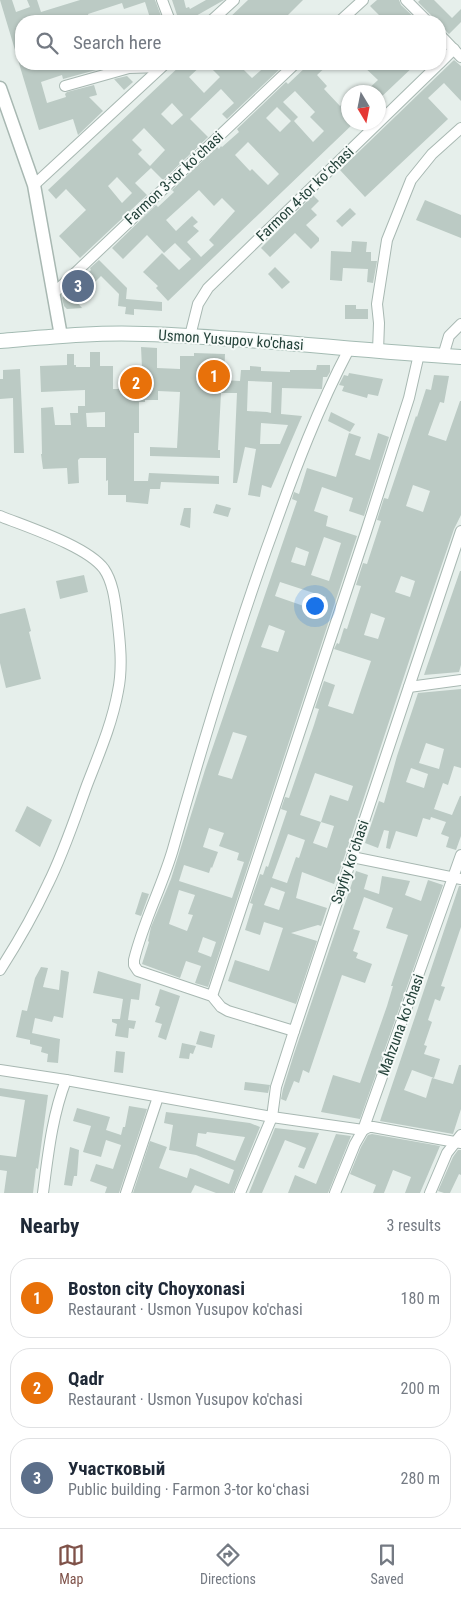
<!DOCTYPE html>
<meta charset="utf-8">
<style>
body{margin:0;font-family:"Roboto Condensed",sans-serif;background:#f2f2f3;color:#1f2937}
.compass{position:absolute;left:341px;top:85px;width:45px;height:45px;border-radius:50%;background:#fff;box-shadow:0 1px 4px #0004;rotate:170deg}
.you{position:absolute;left:314px;top:605px;width:18px;height:18px;margin:-12px;border:4px solid #fff;border-radius:50%;background:#1a73e8;box-shadow:0 0 0 8px #1a73e833}
.badge{display:grid;place-items:center;width:32px;height:32px;border-radius:50%;background:#7f5249;color:#fff;font-size:16px;font-weight:700}
.pin{position:absolute;translate:-50% -50%;border:2px solid #fff;box-shadow:0 1px 5px #0006}
.list{margin:0;padding:0;list-style:none}
h2{display:flex;justify-content:space-between;align-items:center;height:65px;margin:0;padding:0 20px;font-size:21px}
h2 small{font-size:16px;font-weight:400;color:#747a83}
.list li{display:grid;grid-template-columns:32px 1fr auto;gap:15px;align-items:center;box-sizing:border-box;height:80px;margin:0 10px 10px;padding:0 10px;border:1px solid #e0e1e3;border-radius:20px}
.list b{display:block;font-size:19px;white-space:nowrap}
.list p{margin:0;font-size:16px;white-space:nowrap;color:#747a83}
.list em{font-size:16px;font-style:normal;color:#747a83}
.icon{flex:none;width:28px;height:28px;fill:none;stroke:currentColor;stroke-width:2;stroke-linecap:round;stroke-linejoin:round}
.map{position:relative;flex:none;width:461px;height:1193px;overflow:hidden}
.search{position:absolute;background:#fff;box-shadow:0 1px 4px #0004;left:15px;right:15px;top:15px;height:55px;display:flex;align-items:center;gap:12px;box-sizing:border-box;padding:0 18px;border-radius:20px;color:#747a83;font-size:19px}
.sheet{height:335px;background:#fff}
nav{display:flex;justify-content:space-around;align-items:center;box-sizing:border-box;height:70px;border-top:1px solid #e0e1e3;background:#fff;font-size:14px;color:#747a83}
nav a{display:grid;justify-items:center;gap:2px}
nav .on{color:#7f5249}
.map>svg:first-child{display:block}
.building{fill:#bbcac4;fill-rule:evenodd}
.lines{fill:none;stroke-linecap:round;stroke-linejoin:round}
.minor-casing{stroke:#a8b8b2;stroke-width:12}
.tertiary-casing{stroke:#a8b8b2;stroke-width:15}
.secondary-casing{stroke:#a4bbb3;stroke-width:16}
.minor{stroke:#fff;stroke-width:10}
.tertiary{stroke:#fff;stroke-width:12}
.secondary{stroke:#fff;stroke-width:14}
.labels{text-anchor:middle;dominant-baseline:central;stroke-width:4;stroke-linejoin:round;paint-order:stroke}
.street-label{font-size:15px;fill:#24423a;stroke:#f7fbf9}
</style>
<div class="map">
<svg width="461" height="1193" viewBox="0 0 461 1193">
<rect width="100%" height="100%" fill="#e6efeb"/>
<!-- building -->
<g class="building">
<path d="M0,0H12L16,12L30,7L27,0H37L41,12L80,0H155L163,21H151L145,2L124,9L122,3L88,14L89,17L76,21H21V64H118L63,79L62,75L41,82L47,103L66,97L65,94L67,92L94,85L97,95L89,97L103,111L78,135L73,119L39,130Z"/>
<path d="M172,0H184L186,8L189,7L190,9L206,0H224L187,21H179Z"/>
<path d="M248,0H303L287,16L291,21H226Z"/>
<path d="M377,0H399L401,5L418,21H385L370,6Z"/>
<path d="M420,0H434L452,18L461,9V22L449,34L440,25V21H434L432,16L418,2Z"/>
<path d="M454,60L461,66V101L444,83L428,98L448,119L365,197L340,170Z"/>
<path d="M182,64H203L189,77L204,93L220,77L207,64H247L242,68L252,78L268,64H285L227,119L222,114L234,103L221,89L190,119L208,137L163,180L151,168L135,183L147,195L80,258L59,236L86,210L66,189L56,199L48,190ZM172,103L183,115L172,125L161,114ZM144,128L165,150L150,166L138,154L142,150L132,140ZM117,177L132,193L122,203L108,186Z"/>
<path d="M309,64H329L317,75L327,86L324,89L340,106L348,99V122H355L168,301L156,288L158,286L143,272L162,253L179,270L191,259L175,243L164,253L147,235L123,259L112,248L156,205L158,207L174,192L172,190L217,147L219,149L221,146L222,147L239,132L237,129L286,82L288,84ZM295,91L315,112L310,117L324,131L313,142L294,121L298,117L283,102ZM277,107L291,121L280,132L266,118ZM248,142L279,174L268,185L252,169L250,171L235,155ZM199,190L214,206L222,198L235,211L209,240L214,245L201,257L187,242L199,231L193,226L198,222L192,216L176,231L166,220Z"/>
<path d="M361,64H416L378,100V92H365L378,80Z"/>
<path d="M127,76L133,82L124,90L114,79Z"/>
<path d="M313,195L319,201L311,209L317,215L306,225L319,238V241L311,249L295,233L270,257L261,248Z"/>
<path d="M425,200L461,215V238L416,220Z"/>
<path d="M350,208L356,214L342,227L336,221Z"/>
<path d="M352,241L367,242L366,252H371V261H377L373,283L367,282L368,269L343,268L342,281L330,280L331,251L351,252Z"/>
<path d="M99,260L127,288L126,299L162,302V311L134,309V315L125,314L126,307L118,306L119,294L101,276L76,301L82,308L67,309L64,306L62,298L91,270L90,268Z"/>
<path d="M275,267L290,282L282,289L268,274Z"/>
<path d="M345,305H356V309H368V319H345Z"/>
<path d="M141,347L157,348V368L180,369V356H194V353L225,354L224,380L240,381L241,370H250V366L261,367V371L290,372V370H316L317,365H330V372L327,377H323L322,389L282,388L281,414L302,416L271,488L262,485L260,497L248,495L256,449L245,447L237,483H233L237,393H221L218,450H220V458L150,456V447L177,448L180,392L158,391V400H145V402H139V433H134V481H148L149,473L219,476V484L161,482L160,489H150L148,504L126,502V495H108V480L106,481V458H80L78,460L79,483L68,484L67,468L43,469L41,454H42L41,408L53,407L55,425H71L70,413H78V406H85V390L41,392L40,366L67,365V354H74V365H76V367H90V352H100V366H113V389H128V380H130L131,369L142,368ZM248,381L272,382L271,413L267,412L247,411ZM105,412V427H87L86,413ZM261,423L288,425L280,444H260Z"/>
<path d="M20,369L24,453H14L13,398L0,399V379H3V370Z"/>
<path d="M349,373L383,379L378,396L368,394L367,398L342,391L344,386L339,385L344,375L348,376Z"/>
<path d="M434,375L449,376L444,403L440,402L428,435L446,441L460,401H461V515L454,529L419,631L338,876H337L334,884L302,872L296,898L327,908L321,926L318,925L291,933L317,941L296,1004L228,981L235,960L269,971L283,928L264,922L260,935L245,930L253,904L250,903L260,874L263,875L266,866L268,867L287,811L281,809L285,797L289,798L314,725L319,709L315,708L324,681L335,685L328,706L353,714L360,693L371,661L334,649L337,643L339,644L344,628L347,629L361,586L356,585L363,563L367,564L381,521L377,520L384,498L388,499L416,416L417,417L426,389L431,390ZM413,485L430,491L423,512L406,506ZM401,576L415,581L410,597L395,592ZM371,613L385,618L378,639L364,635ZM315,773L353,786L348,801L330,795L321,822L334,826L327,848L313,843L321,822L300,815ZM288,834L305,840L299,858L296,857L287,883L272,878ZM271,887L285,892L279,910L264,905Z"/>
<path d="M331,412L355,424L350,432L328,421Z"/>
<path d="M349,433L361,437L355,455L370,460L378,433L389,437L364,516L349,511L353,498L322,487L314,511L328,516L326,526L357,536L208,987L195,983L201,966L186,961L180,978L142,964L149,942L148,941L151,927L171,879L205,770L297,501L292,499L294,492L299,494L307,468L336,477ZM324,537L341,543L329,581L311,575ZM296,547L309,552L305,566L291,562ZM280,582L326,597L321,612L275,596ZM269,625L285,631L278,652L261,647ZM233,732L247,736L232,779L218,775ZM209,828L224,833L219,846L239,853L237,860L244,862L232,898L179,881L184,865L209,873L211,867L212,868L218,852L203,847ZM179,890L195,895L188,914L193,915L187,931L169,924ZM203,937L216,942L211,957L198,952Z"/>
<path d="M216,504L231,508L228,517L213,513Z"/>
<path d="M184,508H191L190,528L180,525Z"/>
<path d="M460,571H461V665L459,672L424,675Z"/>
<path d="M84,575L88,592L60,599L56,581Z"/>
<path d="M25,608L31,631L29,632L41,679L6,688L0,663V614Z"/>
<path d="M461,689V768L454,766L448,785L443,783L434,809L452,815L460,796H461V836L456,850L446,847L449,837L441,834L446,822L431,817L430,820L423,818L417,837L396,831L390,849L386,848L389,831L384,830L378,848L365,843L379,801L384,803L397,756L418,693ZM426,743L444,749L439,769L419,763ZM411,768L428,774L424,788L406,782Z"/>
<path d="M27,806L52,820L40,847L15,831Z"/>
<path d="M356,871L368,875L364,889L379,894L382,876L410,881L405,895L421,901L428,880L443,885L360,1119L321,1112L333,1075L360,1083L387,1006L393,986H391L408,935L386,928L393,908L364,897L353,929L360,931L353,951L358,953L356,958L372,964L365,983L342,975L309,1073L303,1070L299,1083L294,1081L286,1101L281,1099L283,1089L294,1054Z"/>
<path d="M459,886H461V927L441,986L445,987L440,1001L435,999L428,1020L432,1022L424,1045L427,1046L424,1054L440,1059L434,1078L412,1070L404,1090L426,1098L432,1078L453,1084L459,1065H461V1109L453,1134L380,1121Z"/>
<path d="M142,892L149,894L141,916L135,914Z"/>
<path d="M41,967L48,968L43,987L59,990L61,970L69,972L63,1018L54,1016L52,1022L35,1018L32,1033L60,1039L58,1063L47,1062L48,1054L41,1052L42,1047L30,1044V1040L16,1037L22,1010L27,1011L35,978Z"/>
<path d="M98,971L141,984L139,1000L131,999L128,1020L136,1021L134,1029L129,1028L128,1038L115,1036L117,1024L112,1022V1019H120L123,999L93,993Z"/>
<path d="M160,989L180,996L166,1040L158,1037L162,1024L155,1022L160,1007L155,1005Z"/>
<path d="M200,1031L215,1035L212,1048L196,1044Z"/>
<path d="M182,1043L196,1046L193,1054L190,1053L189,1059L179,1058Z"/>
<path d="M116,1051L125,1052L123,1073L114,1072Z"/>
<path d="M245,1082L270,1085L268,1093L244,1090Z"/>
<path d="M0,1088L48,1095L38,1169L36,1168L33,1193H4L7,1171L0,1170V1155L16,1157L25,1100L0,1096Z"/>
<path d="M129,1106L147,1109L119,1193H105L107,1187L90,1181L96,1164L113,1169L121,1145L106,1140L101,1157L83,1152L91,1126L73,1121L77,1108L110,1117L106,1130L121,1135L123,1127H125Z"/>
<path d="M166,1112L250,1123L260,1127L233,1193H216L195,1185L191,1193H133L150,1141L167,1147L159,1168L187,1178L190,1168L229,1184L234,1170L196,1155L169,1150L173,1125L164,1123ZM207,1132L245,1137L235,1161L196,1146L198,1133L206,1134Z"/>
<path d="M275,1128L319,1133L304,1169L298,1167L306,1148L285,1140L262,1193H249Z"/>
<path d="M336,1134L351,1136L328,1193H288L295,1175L316,1184Z"/>
<path d="M372,1134L440,1146L420,1193H405L411,1177L393,1170L384,1193H373L376,1185L350,1174L361,1147L368,1135Z"/>
<path d="M70,1147L79,1150L77,1176H74L72,1186L64,1185Z"/>
<path d="M458,1150H461V1175L459,1174L450,1193H444L438,1191L453,1157Z"/>
</g>
<g class="lines">
<defs>
<g id="minor">
<path d="M162,0L170,21"/>
<path d="M406,0L427,21"/>
<path d="M211,21L234,0"/>
<path d="M340,21L363,0"/>
<path d="M440,35L461,57"/>
<path d="M440,63L454,49"/>
<path d="M65,86L129,68L161,67"/>
<path d="M34,185L165,64"/>
<path d="M54,293L295,64"/>
<path d="M190,336L198,304L208,288L439,64"/>
<path d="M378,351L379,323L377,304L387,240L411,180L432,154L461,128"/>
<path d="M443,356L449,336L461,324"/>
<path d="M0,516C27,527 87,546 104,569C113,582 115,601 117,616C120,641 123,667 118,691C112,724 99,754 87,785C75,818 64,852 48,884C34,914 18,942 0,970"/>
<path d="M409,687L461,680"/>
<path d="M352,857L461,879"/>
<path d="M212,996L366,532L409,398L419,354"/>
<path d="M294,1031L228,1011L221,1007L212,996L138,971L134,965V960C143,922 162,887 173,849C203,742 235,635 273,531C295,469 318,408 349,349"/>
<path d="M0,1070L66,1080"/>
<path d="M43,1193C48,1155 52,1116 66,1080L272,1117L363,1130L369,1127H373L461,1143"/>
<path d="M126,1193L158,1097"/>
<path d="M240,1193L272,1117L276,1087L294,1031L461,531"/>
<path d="M335,1193L355,1144L363,1130L461,855"/>
<path d="M430,1193L447,1153L461,1135"/>
</g>
<path id="tertiary" d="M0,88L34,185L61,336"/>
<path id="secondary" d="M0,341C48,337 96,332 144,334C250,337 355,351 461,357"/>
</defs>
<!-- minor casing -->
<use href="#minor" class="minor-casing"/>
<!-- tertiary casing -->
<use href="#tertiary" class="tertiary-casing"/>
<!-- secondary casing -->
<use href="#secondary" class="secondary-casing"/>
<!-- minor -->
<use href="#minor" class="minor"/>
<!-- tertiary -->
<use href="#tertiary" class="tertiary"/>
<!-- secondary -->
<use href="#secondary" class="secondary"/>
</g>
<g class="labels">
<!-- street labels -->
<g class="street-label">
<text transform="translate(174 178) rotate(-43)">Farmon 3-tor koʻchasi</text>
<text transform="translate(305 194) rotate(-44)">Farmon 4-tor koʻchasi</text>
<text transform="translate(231 340) rotate(4)">Usmon Yusupov ko'chasi</text>
<text transform="translate(350 862) rotate(-71)">Sayfiy koʻchasi</text>
<text transform="translate(401 1025) rotate(-70)">Mahzuna koʻchasi</text>
</g>
</g>
</svg>
<svg class="compass" viewBox="-18 -18 36 36"><path d="M0-13l5 13h-10z" fill="#e53935"/><path d="M0 13l5-13h-10z" fill="#747a83"/></svg>
<div class="you"></div>
<div class="pin badge" style="left:214px;top:376px;background:#e8710a">1</div>
<div class="pin badge" style="left:136px;top:383px;background:#e8710a">2</div>
<div class="pin badge" style="left:78px;top:286px;background:#5c6f8a">3</div>
<div class="search"><svg class="icon" aria-label="search" viewBox="0 0 24 24"><circle cx="10" cy="10" r="6"/><path d="M15 15l6 6"/></svg>Search here</div>
</div>
<section class="sheet">
<h2>Nearby<small>3 results</small></h2>
<ul class="list">
<li><span class="badge" style="background:#e8710a">1</span><div><b>Boston city Choyxonasi</b><p>Restaurant · Usmon Yusupov ko'chasi</p></div><em>180 m</em></li>
<li><span class="badge" style="background:#e8710a">2</span><div><b>Qadr</b><p>Restaurant · Usmon Yusupov ko'chasi</p></div><em>200 m</em></li>
<li><span class="badge" style="background:#5c6f8a">3</span><div><b>Участковый</b><p>Public building · Farmon 3-tor koʻchasi</p></div><em>280 m</em></li>
</ul>
</section>
<nav>
<a class="on"><svg class="icon" aria-label="map" viewBox="0 0 24 24"><path d="M3 6l6-2 6 2 6-2v14l-6 2-6-2-6 2zM9 4v14M15 6v14"/></svg>Map</a>
<a><svg class="icon" aria-label="directions" viewBox="0 0 24 24"><path d="M12 3l9 9-9 9-9-9zM9 14v-3h6M13 9l2 2-2 2"/></svg>Directions</a>
<a><svg class="icon" aria-label="saved" viewBox="0 0 24 24"><path d="M7 4h10v16l-5-4-5 4z"/></svg>Saved</a>
</nav>
